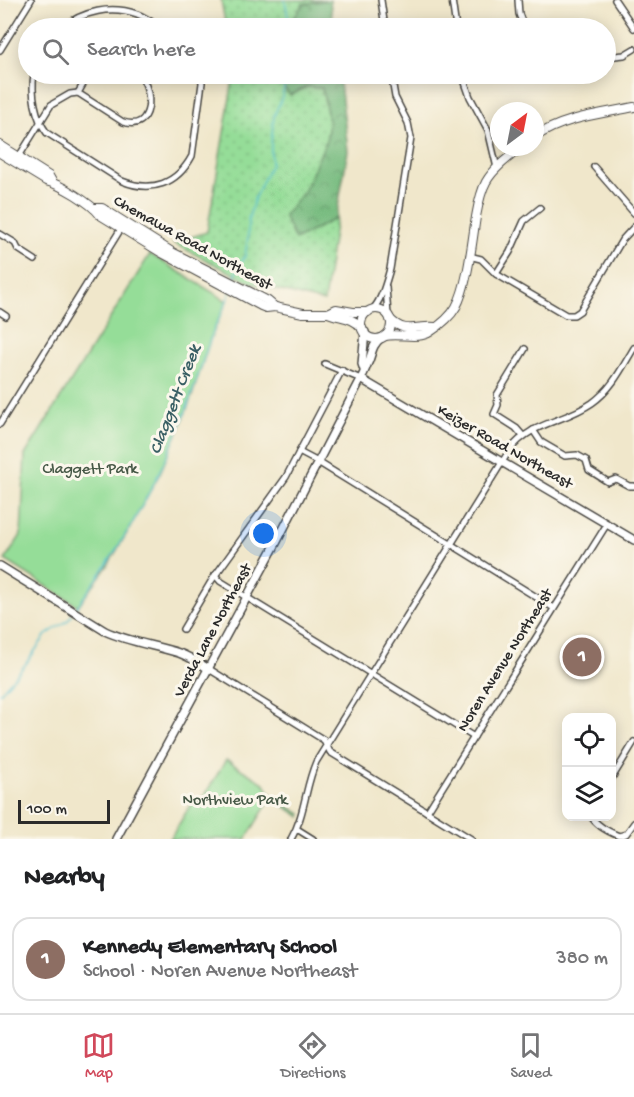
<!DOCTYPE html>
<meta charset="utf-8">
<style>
body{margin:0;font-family:"Gochi Hand",sans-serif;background:#f2f2f2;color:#202124}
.controls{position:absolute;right:18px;bottom:18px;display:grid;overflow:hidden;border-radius:12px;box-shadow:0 3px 15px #0003}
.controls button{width:54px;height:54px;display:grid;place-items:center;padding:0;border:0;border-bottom:2px solid #e0e0e0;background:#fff;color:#202124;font:30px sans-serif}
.compass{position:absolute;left:490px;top:102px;width:54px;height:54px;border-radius:50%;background:#fff;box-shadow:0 3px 15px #0003;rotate:32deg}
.scale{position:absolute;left:18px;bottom:15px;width:92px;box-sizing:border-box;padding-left:6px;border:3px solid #2b2b2b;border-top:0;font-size:16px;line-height:21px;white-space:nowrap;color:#2b2b2b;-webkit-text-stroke:4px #fbf7ec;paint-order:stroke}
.you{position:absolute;left:264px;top:534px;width:21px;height:21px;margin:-15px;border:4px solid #fff;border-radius:50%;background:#1a73e8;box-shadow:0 0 0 9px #1a73e833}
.badge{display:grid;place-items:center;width:39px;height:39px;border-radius:50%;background:#d1495b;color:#fff;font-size:20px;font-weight:700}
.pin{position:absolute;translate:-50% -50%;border:3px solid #fff;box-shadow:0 2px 6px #0006}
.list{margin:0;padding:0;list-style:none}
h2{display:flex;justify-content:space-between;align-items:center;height:78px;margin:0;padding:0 24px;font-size:26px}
h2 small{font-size:20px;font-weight:400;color:#757577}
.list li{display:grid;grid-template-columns:39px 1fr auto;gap:18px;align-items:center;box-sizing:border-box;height:84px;margin:0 12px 12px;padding:0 12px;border:2px solid #e0e0e0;border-radius:18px}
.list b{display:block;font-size:22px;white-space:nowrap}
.list p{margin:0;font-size:20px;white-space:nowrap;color:#757577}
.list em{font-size:20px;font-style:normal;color:#757577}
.icon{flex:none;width:33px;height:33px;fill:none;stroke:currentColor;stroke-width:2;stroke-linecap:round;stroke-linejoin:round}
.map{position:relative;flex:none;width:634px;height:839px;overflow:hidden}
.search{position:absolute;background:#fff;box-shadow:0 3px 15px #0003;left:18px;right:18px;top:18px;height:66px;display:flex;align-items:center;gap:15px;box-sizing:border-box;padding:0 21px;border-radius:33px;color:#757577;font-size:22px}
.sheet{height:174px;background:#fff}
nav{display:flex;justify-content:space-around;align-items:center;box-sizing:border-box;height:84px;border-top:2px solid #e0e0e0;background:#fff;font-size:16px;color:#757577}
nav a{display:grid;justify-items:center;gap:3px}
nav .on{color:#d1495b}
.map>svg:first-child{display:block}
.grass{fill:url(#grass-dots);stroke:#608462;stroke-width:1.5}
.forest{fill:url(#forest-crowns);stroke:#527456;stroke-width:1.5}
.park{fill:#95dd98;stroke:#608462;stroke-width:1.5}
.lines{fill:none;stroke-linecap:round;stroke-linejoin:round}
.stream{stroke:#54bfcf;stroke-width:1.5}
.minor-casing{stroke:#494743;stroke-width:8}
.tertiary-casing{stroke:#494743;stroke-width:10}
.secondary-casing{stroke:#494743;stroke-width:10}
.minor{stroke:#fff;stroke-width:5}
.tertiary{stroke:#fff;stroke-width:7}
.secondary{stroke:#fff;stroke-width:8}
.labels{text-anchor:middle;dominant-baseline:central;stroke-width:6;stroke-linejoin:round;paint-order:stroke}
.street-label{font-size:16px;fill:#2b2b2b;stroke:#fbf7ec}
.park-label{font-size:16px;fill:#465846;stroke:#fbf7ec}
.water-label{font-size:18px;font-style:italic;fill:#395f64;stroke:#fbf7ec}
</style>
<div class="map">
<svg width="634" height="839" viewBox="0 0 634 839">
<defs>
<pattern id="grass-dots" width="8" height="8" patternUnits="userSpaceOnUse" patternTransform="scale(1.5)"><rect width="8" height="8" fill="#95dd98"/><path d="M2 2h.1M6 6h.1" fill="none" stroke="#81be83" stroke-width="1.8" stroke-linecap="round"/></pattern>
<pattern id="forest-crowns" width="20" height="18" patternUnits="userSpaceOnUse" patternTransform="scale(1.5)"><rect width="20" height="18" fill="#78bc80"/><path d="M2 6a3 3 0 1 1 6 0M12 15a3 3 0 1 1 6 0" fill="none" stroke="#639969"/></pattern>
</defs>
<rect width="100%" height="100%" fill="#fbf7ec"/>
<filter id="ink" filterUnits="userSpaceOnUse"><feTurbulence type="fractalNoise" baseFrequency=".0167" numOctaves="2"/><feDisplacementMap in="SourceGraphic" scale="12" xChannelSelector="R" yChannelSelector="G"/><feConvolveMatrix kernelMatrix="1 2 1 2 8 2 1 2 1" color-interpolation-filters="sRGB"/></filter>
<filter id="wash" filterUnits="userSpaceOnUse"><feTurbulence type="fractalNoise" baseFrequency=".008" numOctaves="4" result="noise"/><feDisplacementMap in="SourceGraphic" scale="24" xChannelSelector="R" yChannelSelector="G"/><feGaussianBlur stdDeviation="1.35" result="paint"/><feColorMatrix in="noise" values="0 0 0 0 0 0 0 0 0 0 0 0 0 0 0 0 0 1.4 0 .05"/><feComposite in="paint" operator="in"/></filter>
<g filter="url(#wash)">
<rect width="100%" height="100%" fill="#f0e7cb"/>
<!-- grass -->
<g class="grass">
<path d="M221,0H326L303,4L294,18L290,28H226Z"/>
<path d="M234,74H280L279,82L290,95L307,87L322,88L329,123L326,141L305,190L284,216L295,240L336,218L324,302L251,283L173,243L207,232Z"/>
</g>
<!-- forest -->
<g class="forest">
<path d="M330,0L333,28H290L294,18L303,4Z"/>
<path d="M280,74H339L348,151L336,218L295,240L284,216L305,190L326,141L329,123L322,88L307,87L290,95L279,82Z"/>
</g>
<!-- park -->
<g class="park">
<path d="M150,254L227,301L210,340L192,396L180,427L160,473L130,528L108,565L78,606L5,560L21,535L25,455Z"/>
<path d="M226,760L264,783L272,796L301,814V817L271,798L246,839H170L194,799L200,803Z"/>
</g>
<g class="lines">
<!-- stream -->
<g class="stream">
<path d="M285,0L290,28"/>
<path d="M234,280L238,267L245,256L248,237V220L255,197L271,164V143L274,116L282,97L287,74"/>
<path d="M76,608C118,552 154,491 180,426C192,398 200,368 210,340C216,324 224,309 230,293"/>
<path d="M0,693L25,665L46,635L67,621L72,615"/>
</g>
</g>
</g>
<g filter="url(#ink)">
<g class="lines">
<defs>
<g id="minor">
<path d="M381,0L385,28"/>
<path d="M452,0L456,28"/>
<path d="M518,0L519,14L524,27"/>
<path d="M615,0L634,28"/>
<path d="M62,28C83,11 111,5 137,14C146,17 154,24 162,28"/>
<path d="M0,50L31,0"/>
<path d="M606,57L624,55L634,49"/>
<path d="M34,74C31,92 35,118 47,133L122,181C152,193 177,184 192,156L202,83L201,74"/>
<path d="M89,74L78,93L123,122C154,132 154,90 139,74"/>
<path d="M462,74L470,97L488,130L497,168"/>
<path d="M18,158L51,105L70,94L78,93"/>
<path d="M594,167L634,213"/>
<path d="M0,234L15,243L18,249L35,260"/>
<path d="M469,256L481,259L496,274L566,315H574L580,311L622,240L634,227"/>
<path d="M496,274L510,252L524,221L540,208"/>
<path d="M386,287L388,315"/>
<path d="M372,310C382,300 386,282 390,269L411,138L408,123L395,97L391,74"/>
<path d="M0,312L6,316"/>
<path d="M325,364L361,379"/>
<path d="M0,424L122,227"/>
<path d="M533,430L541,442L565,456L577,455L586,460L589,470L608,482L616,479L629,486H634"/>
<path d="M523,436L516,428L494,414L498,405L497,395L525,349"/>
<path d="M299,452L318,462L554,608"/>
<path d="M215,575L220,581L474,737"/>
<path d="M183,629L212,580L286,477L342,370"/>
<path d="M209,669L324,740L330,752L471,839"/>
<path d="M612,778L634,742"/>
<path d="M427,812L607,524"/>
<path d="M591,816C596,825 609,832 619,836L626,834L634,823"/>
<path d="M297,829L313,839"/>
<path d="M291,839C305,815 305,787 316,762L509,451C532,421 563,423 592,403C612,389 622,368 634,348"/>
</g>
<g id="tertiary">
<path d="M364,370L362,364L365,332"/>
<path d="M361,379L634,540"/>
<path d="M0,566L105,631C129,642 154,645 179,653C190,657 199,663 209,669"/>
<path d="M116,839L273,549L361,379C363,374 365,371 367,365C373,354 370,347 381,338"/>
</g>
<g id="secondary">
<path d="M535,137C564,117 601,114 634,107"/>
<path d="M0,145L49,176L53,183"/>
<path d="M0,153L46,181C60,184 91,203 100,215L162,253L261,306L266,308L275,307L303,313H328L336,309L353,312H368"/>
<path d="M94,208H102L172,252L268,301L275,307"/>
<circle cx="376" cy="324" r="15"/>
<path d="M328,313C341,318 353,317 362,328"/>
<path d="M390,319C405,335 418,325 435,327"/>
<path d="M385,336C399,333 418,340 430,332C439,326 451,316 456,307C468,285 472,242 476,217C478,206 480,193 486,182C494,168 509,157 522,147"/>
</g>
</defs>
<!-- minor casing -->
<use href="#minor" class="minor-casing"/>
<!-- tertiary casing -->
<use href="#tertiary" class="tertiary-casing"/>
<!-- secondary casing -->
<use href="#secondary" class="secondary-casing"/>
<!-- minor -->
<use href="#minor" class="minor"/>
<!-- tertiary -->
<use href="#tertiary" class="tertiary"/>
<!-- secondary -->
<use href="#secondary" class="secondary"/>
</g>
</g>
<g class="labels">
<!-- street labels -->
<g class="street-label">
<text transform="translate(192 244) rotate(29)">Chemawa Road Northeast</text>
<text transform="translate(504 448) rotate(30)">Keizer Road Northeast</text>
<text transform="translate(214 631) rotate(-62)">Verda Lane Northeast</text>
<text transform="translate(506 661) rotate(-58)">Noren Avenue Northeast</text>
</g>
<!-- park labels -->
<g class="park-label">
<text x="90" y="470">Claggett Park</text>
<text x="235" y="801">Northview Park</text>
</g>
<!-- water labels -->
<g class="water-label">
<text transform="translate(176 400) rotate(-69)">Claggett Creek</text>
</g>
</g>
</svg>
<div class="controls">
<button><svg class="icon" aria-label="locate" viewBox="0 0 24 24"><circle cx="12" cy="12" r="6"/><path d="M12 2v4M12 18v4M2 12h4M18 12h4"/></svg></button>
<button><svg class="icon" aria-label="layers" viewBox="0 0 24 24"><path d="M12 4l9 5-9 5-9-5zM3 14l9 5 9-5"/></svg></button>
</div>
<svg class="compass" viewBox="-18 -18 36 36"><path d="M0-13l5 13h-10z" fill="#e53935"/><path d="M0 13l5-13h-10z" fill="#757577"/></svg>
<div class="scale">100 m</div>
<div class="you"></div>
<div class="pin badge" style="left:582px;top:657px;background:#8d6e63">1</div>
<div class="search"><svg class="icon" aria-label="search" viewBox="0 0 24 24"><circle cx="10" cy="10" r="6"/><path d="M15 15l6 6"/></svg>Search here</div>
</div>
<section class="sheet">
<h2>Nearby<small></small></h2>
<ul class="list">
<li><span class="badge" style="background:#8d6e63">1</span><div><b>Kennedy Elementary School</b><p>School · Noren Avenue Northeast</p></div><em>380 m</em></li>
</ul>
</section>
<nav>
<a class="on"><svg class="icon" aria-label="map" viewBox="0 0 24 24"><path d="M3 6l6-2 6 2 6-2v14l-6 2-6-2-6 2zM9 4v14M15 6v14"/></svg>Map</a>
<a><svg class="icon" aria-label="directions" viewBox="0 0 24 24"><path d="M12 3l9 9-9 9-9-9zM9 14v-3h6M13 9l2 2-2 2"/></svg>Directions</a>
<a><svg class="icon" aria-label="saved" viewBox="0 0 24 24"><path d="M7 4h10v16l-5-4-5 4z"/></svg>Saved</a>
</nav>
